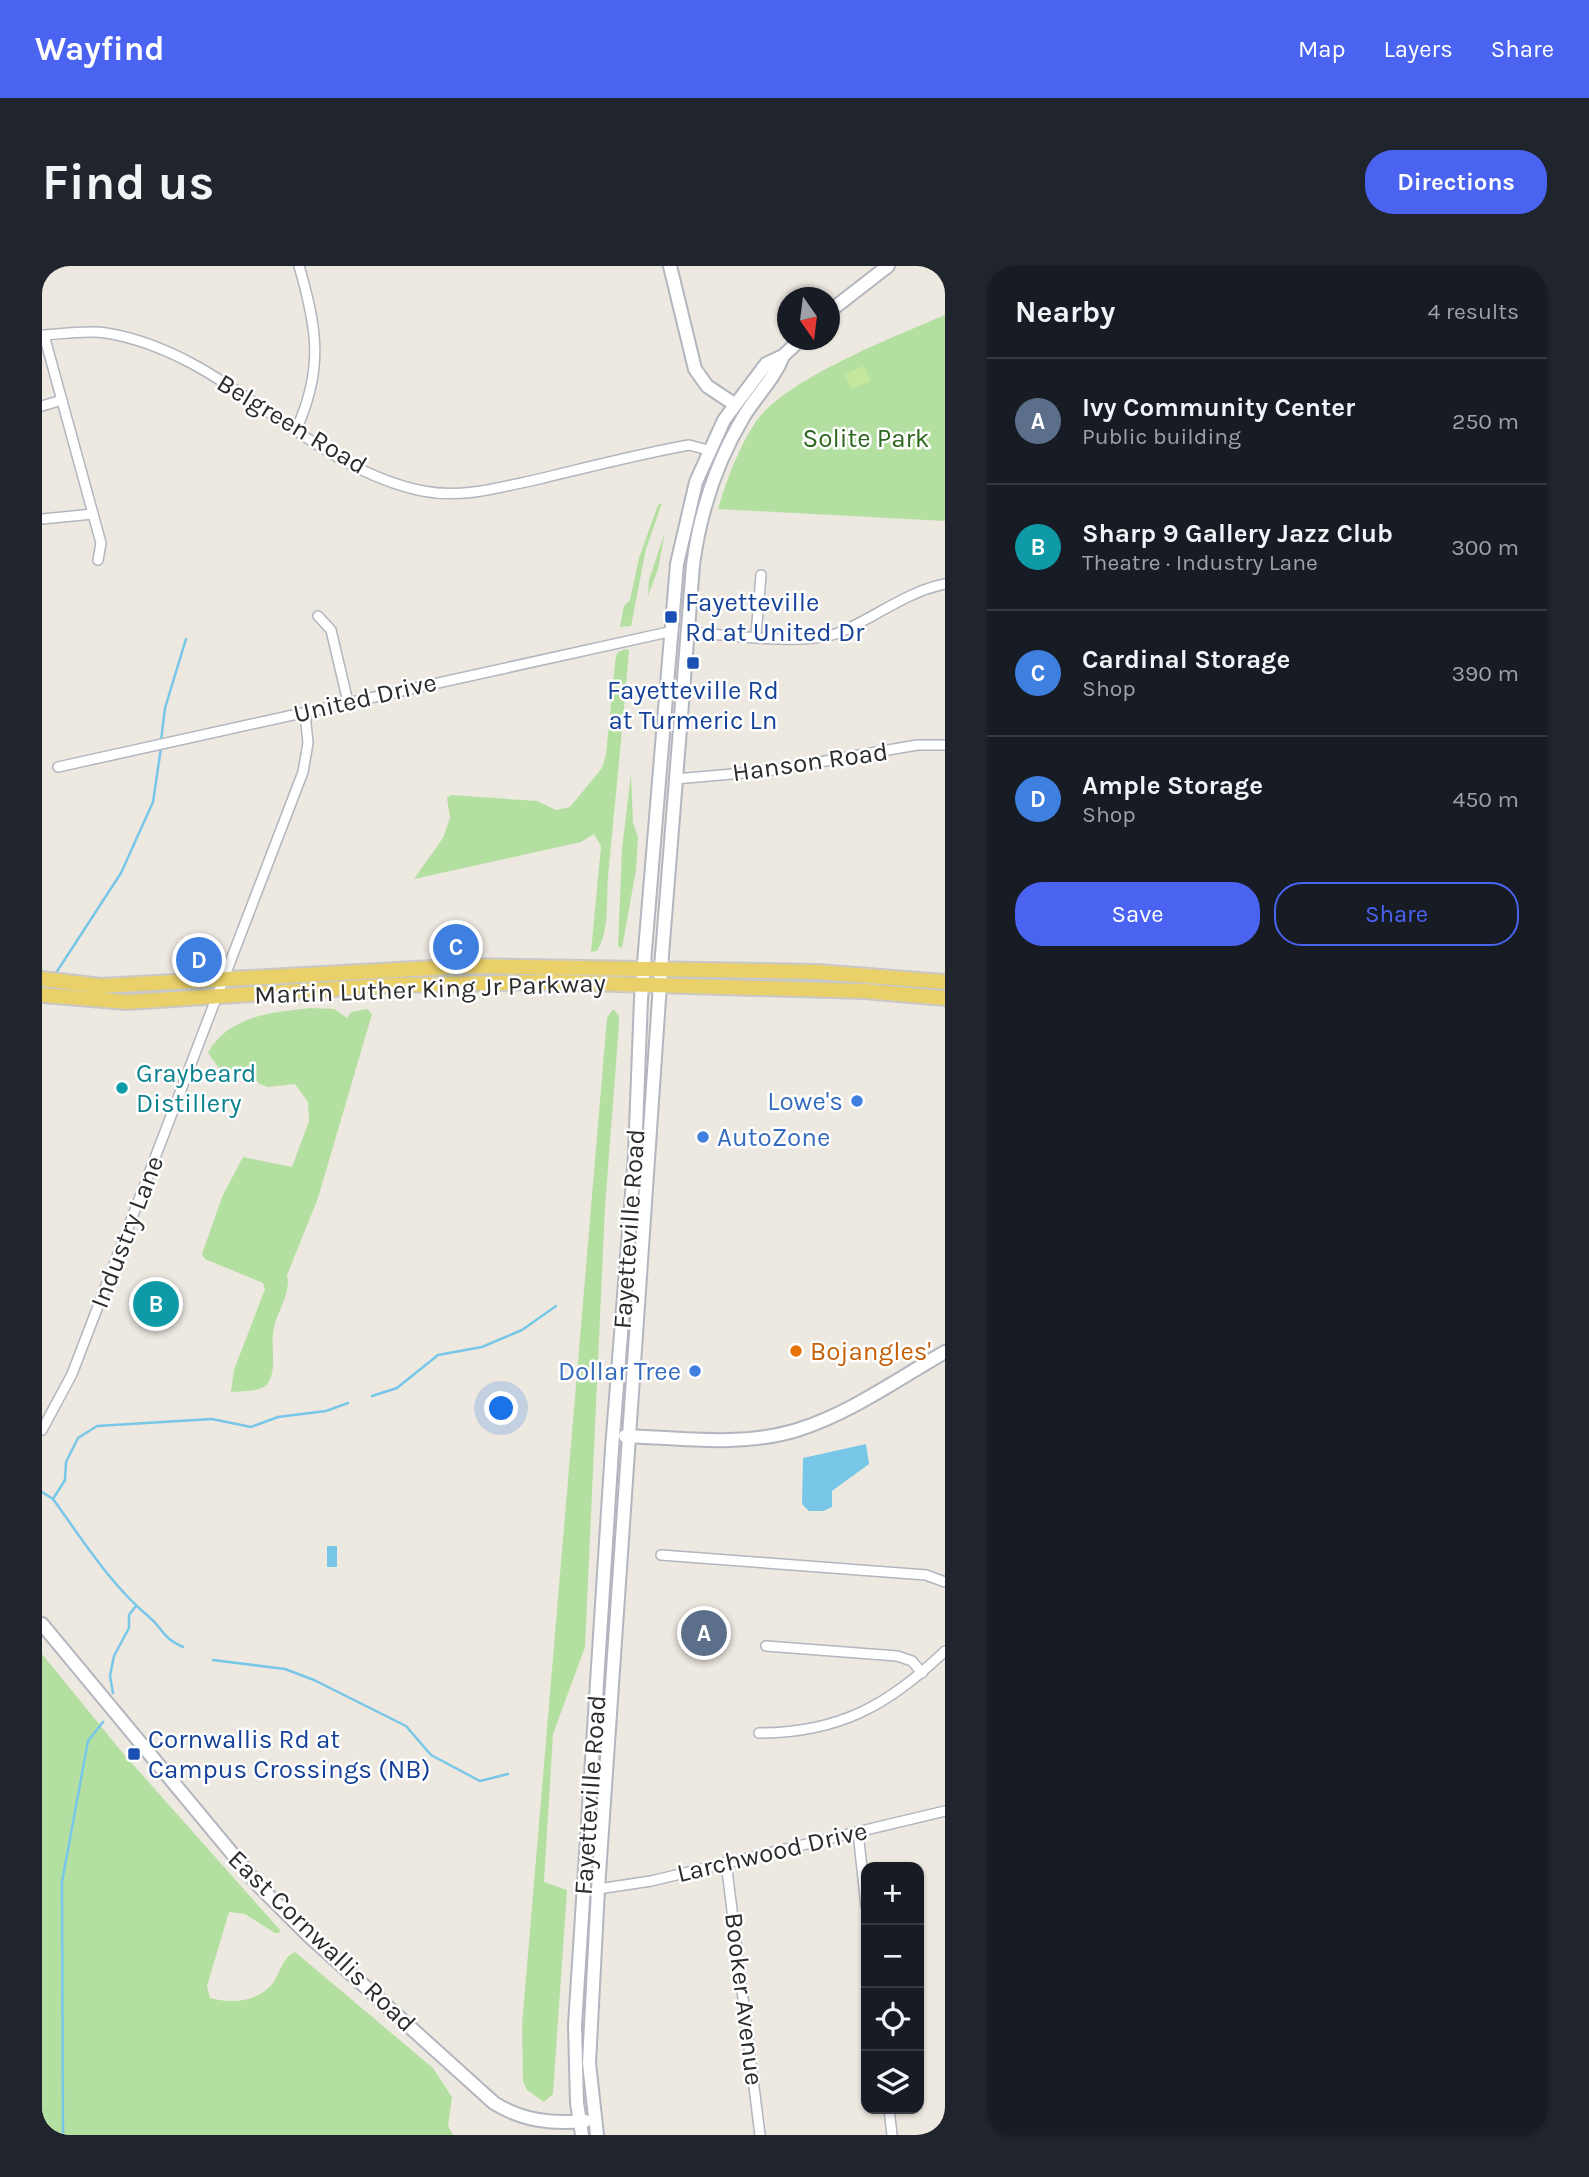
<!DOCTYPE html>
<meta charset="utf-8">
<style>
body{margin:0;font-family:Karla,sans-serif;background:#20242c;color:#f1f3f6}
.controls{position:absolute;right:21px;bottom:21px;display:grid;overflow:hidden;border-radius:14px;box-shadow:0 2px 5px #0004}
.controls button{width:63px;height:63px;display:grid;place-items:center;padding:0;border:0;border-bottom:2px solid #363941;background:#171b24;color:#f1f3f6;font:35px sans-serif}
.compass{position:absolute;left:735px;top:21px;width:63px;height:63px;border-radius:50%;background:#171b24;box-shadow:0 2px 5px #0004;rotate:166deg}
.you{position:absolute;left:460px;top:1143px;width:24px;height:24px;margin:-18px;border:5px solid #fff;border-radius:50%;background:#1a73e8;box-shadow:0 0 0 10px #1a73e833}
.badge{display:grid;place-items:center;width:46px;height:46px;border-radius:50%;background:#4a63f0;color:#fff;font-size:23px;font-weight:700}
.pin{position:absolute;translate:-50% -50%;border:4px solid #fff;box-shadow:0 2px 7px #0006}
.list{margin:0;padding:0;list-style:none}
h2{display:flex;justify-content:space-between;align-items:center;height:91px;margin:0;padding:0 28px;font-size:30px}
h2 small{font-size:23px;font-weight:400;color:#9ea1a6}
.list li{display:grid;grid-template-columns:46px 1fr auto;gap:21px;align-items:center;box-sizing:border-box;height:126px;padding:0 28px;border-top:2px solid #363941}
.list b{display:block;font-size:26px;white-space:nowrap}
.list p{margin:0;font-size:23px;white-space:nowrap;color:#9ea1a6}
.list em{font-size:23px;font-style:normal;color:#9ea1a6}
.actions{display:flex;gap:14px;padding:21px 28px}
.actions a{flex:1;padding:16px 0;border:2px solid #4a63f0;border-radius:28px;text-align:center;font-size:24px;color:#4a63f0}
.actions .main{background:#4a63f0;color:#fff}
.icon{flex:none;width:38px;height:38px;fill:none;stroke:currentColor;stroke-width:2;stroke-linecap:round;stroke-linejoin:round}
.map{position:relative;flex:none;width:903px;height:1869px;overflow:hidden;border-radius:28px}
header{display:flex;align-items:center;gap:42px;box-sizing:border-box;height:98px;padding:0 35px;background:#4a63f0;color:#fff}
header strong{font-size:33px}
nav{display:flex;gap:38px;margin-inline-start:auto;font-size:24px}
.intro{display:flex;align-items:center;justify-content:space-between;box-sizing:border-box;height:168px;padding:0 42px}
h1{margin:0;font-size:49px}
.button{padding:18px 32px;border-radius:28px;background:#4a63f0;color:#fff;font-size:24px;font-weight:700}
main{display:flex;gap:42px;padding:0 42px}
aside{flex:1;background:#171b24;border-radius:28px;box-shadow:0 2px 5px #0004}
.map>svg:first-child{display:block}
.green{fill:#b3e0a0}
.pitch{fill:#c4e79c}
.water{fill:#79c7e8}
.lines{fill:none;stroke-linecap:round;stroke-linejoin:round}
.stream{stroke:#79c7e8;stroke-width:2.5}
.street-casing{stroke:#b3b5bf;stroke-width:12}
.secondary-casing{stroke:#b3b5bf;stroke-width:16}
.primary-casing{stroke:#c8c8c8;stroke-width:18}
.street{stroke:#fff;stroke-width:9}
.secondary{stroke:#fff;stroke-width:12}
.primary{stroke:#e9d068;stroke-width:14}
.transit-dot{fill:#1a4fb4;stroke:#fff;stroke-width:2.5}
.culture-dot{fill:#0f9aa8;stroke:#fff;stroke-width:2.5}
.shop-dot{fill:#3f7fe0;stroke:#fff;stroke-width:2.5}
.food-dot{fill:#e8710a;stroke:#fff;stroke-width:2.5}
.labels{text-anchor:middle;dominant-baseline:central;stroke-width:5;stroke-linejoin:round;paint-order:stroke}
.street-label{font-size:26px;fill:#2c2c2c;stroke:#fff}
.park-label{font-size:26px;fill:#2b671f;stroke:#fff}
.transit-label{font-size:26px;fill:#164399;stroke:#fff;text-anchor:start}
.culture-label{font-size:26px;fill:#0d838f;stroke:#fff;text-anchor:start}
.shop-label{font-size:26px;fill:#366cbe;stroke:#fff;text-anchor:end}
.food-label{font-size:26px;fill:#c56008;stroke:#fff;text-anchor:start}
</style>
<header>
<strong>Wayfind</strong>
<nav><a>Map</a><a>Layers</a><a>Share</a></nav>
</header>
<div class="intro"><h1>Find us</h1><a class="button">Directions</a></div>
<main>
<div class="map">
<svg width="903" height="1869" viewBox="0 0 903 1869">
<rect width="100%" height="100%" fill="#ede8e0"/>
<!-- green -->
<g class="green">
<path d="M903,49V255L676,243C685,213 697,180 715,154C748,111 852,71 903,49Z"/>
<path d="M620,237L604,283L589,360L578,361L582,340L588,334L597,292L616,239Z"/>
<path d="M623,266L616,303L606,330L607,314Z"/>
<path d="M583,383L587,384C581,460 573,535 566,611C564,633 568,665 555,685L549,686L559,580L552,568L539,576L372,613L401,572L408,552L405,532L409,529L495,535L514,544L528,541L560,502L564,489L573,397L575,387Z"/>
<path d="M589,508L591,557L596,571L594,604L580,682L576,680L580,583Z"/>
<path d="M269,742L292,743L305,752L309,746L325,743L330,748L276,932L245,1009C250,1027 233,1048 231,1067C229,1083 235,1103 226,1117C221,1126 199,1125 189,1126L192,1104L223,1023L221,1017L163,993L160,988L180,931L201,891L250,901L267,855L266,836L253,818L226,821L218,818L203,805L177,802L166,787C186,750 230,746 269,742Z"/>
<path d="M571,743L577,750V759L563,941L543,1381L511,1468L502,1616L525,1624L511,1828L502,1836L485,1824L481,1815L480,1759L565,752Z"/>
<path d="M0,1388L79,1485L238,1664L237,1667H233L203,1648L187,1646L165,1720L168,1732C190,1738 216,1736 231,1717C239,1706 240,1692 253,1686L391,1802L410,1831L406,1860L411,1869H0Z"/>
</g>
<!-- pitch -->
<path class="pitch" d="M822,100L829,115L809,123L803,108Z"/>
<!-- water -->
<g class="water">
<path d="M824,1178L827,1198L790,1225V1241L781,1245H767L760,1238L761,1192Z"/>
<rect x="285" y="1280" width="10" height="21"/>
</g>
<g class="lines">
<!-- stream -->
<g class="stream">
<path d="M119,475L123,442L144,373"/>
<path d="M12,710L79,607L111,536L119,482"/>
<path d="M330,1130L355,1122L396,1089L440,1081L480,1064L514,1040"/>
<path d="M0,1226L11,1233C40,1273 68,1318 106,1350C122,1363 119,1371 141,1381"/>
<path d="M11,1233L23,1214L24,1196L36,1172L55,1160L170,1153L209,1161L236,1151L284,1145L306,1137"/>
<path d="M171,1394L243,1403L272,1414L364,1460L389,1489L438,1515L466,1508"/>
<path d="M71,1427L68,1410L72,1390L87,1362V1349L93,1341"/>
<path d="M21,1869L20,1616L46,1475L61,1456"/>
</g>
<defs>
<g id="street">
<path d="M0,69C20,68 44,64 64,67C184,86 265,202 381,225C420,233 459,221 497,213C547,201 597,188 647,179L666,184"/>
<path d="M2,69L59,277L56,294"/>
<path d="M0,140L20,134"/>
<path d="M254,164C282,103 275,62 257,0"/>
<path d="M0,253L51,248"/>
<path d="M276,350L289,364L306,436"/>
<path d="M646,366C684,369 763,380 796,367C833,352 863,326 903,318"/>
<path d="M714,369L719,309"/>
<path d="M16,501L631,365"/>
<path d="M633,513L726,505L875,479H903"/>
<path d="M0,1164L30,1108L261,506L266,477L263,447"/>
<path d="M619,1289L884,1309L903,1316"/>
<path d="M724,1380L855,1390L870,1395L880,1407"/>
<path d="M717,1467C797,1467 847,1439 903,1385"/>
<path d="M816,1566L824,1640"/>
<path d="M684,1596L718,1869"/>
<path d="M556,1623L609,1615L903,1545"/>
<path d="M847,1843L850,1869"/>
</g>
<g id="secondary">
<path d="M628,0L653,103L665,120L692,138"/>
<path d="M788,45L846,0"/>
<path d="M583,1170C639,1172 700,1181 755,1164C807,1148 856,1113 903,1086"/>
<path d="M0,1358L217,1620L266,1669L452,1837C481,1855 510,1858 543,1855"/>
<path d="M540,1869L535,1837L533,1759L570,1183L593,889L599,733L635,298L654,216L682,154L724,98L741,90L758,74"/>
<path d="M555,1869L547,1797L556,1623L620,689L651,299C658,246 675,195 702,150C715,129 732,113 741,90"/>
</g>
<g id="primary">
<path d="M0,713L59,720L428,700L776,706L903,716"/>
<path d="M0,729L85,736L354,719L508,716L822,725L903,732"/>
</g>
</defs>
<!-- street casing -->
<use href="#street" class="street-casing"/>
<!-- secondary casing -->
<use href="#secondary" class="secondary-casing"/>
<!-- primary casing -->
<use href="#primary" class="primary-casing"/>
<!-- street -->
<use href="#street" class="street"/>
<!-- secondary -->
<use href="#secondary" class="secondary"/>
<!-- primary -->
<use href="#primary" class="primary"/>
</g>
<!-- markers -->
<g class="transit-dot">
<rect x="622" y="344" width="14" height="14" rx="3.5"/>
<rect x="644" y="390" width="14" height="14" rx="3.5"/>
<rect x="85" y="1481" width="14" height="14" rx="3.5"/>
</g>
<circle class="culture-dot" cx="80" cy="822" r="7"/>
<g class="shop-dot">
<circle cx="815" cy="835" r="7"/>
<circle cx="661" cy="871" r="7"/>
<circle cx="653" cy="1105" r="7"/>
</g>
<circle class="food-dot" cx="754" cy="1085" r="7"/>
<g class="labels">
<!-- street labels -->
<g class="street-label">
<text transform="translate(250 158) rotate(31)">Belgreen Road</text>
<text transform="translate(323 432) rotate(-13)">United Drive</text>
<text transform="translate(768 496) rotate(-8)">Hanson Road</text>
<text transform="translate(388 723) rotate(-2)">Martin Luther King Jr Parkway</text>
<text transform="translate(587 963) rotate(-86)">Fayetteville Road</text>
<text transform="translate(85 966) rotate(-69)">Industry Lane</text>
<text transform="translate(548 1529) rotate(-86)">Fayetteville Road</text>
<text transform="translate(730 1586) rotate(-13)">Larchwood Drive</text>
<text transform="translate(280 1675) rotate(44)">East Cornwallis Road</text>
<text transform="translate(702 1733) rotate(83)">Booker Avenue</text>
</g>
<!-- park labels -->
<g class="park-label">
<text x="824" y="172">Solite Park</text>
</g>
<!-- transit labels -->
<g class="transit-label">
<text x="643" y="336">Fayetteville<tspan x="643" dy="30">Rd at United Dr</tspan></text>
<text x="651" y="424" text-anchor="middle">Fayetteville Rd<tspan x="651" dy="30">at Turmeric Ln</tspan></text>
<text x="106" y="1473">Cornwallis Rd at<tspan x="106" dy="30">Campus Crossings (NB)</tspan></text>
</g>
<!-- culture labels -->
<g class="culture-label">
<text x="94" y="807">Graybeard<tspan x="94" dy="30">Distillery</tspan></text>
</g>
<!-- shop labels -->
<g class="shop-label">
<text x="801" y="835">Lowe's</text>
<text x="675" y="871" text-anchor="start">AutoZone</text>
<text x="639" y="1105">Dollar Tree</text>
</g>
<!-- food labels -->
<g class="food-label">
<text x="768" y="1085">Bojangles'</text>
</g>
</g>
</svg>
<div class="controls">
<button>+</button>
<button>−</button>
<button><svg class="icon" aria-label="locate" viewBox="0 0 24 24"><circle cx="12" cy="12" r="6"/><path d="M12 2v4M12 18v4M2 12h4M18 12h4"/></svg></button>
<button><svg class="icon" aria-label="layers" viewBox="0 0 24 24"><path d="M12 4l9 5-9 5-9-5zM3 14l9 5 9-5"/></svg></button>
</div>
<svg class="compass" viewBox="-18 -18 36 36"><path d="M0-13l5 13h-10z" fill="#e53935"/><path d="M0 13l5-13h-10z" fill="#9ea1a6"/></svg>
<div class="you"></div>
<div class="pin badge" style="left:662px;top:1367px;background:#5c6f8a">A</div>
<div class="pin badge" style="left:114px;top:1038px;background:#0f9aa8">B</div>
<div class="pin badge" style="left:414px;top:681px;background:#3f7fe0">C</div>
<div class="pin badge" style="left:157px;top:694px;background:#3f7fe0">D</div>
</div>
<aside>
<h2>Nearby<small>4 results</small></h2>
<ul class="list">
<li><span class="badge" style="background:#5c6f8a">A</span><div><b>Ivy Community Center</b><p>Public building</p></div><em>250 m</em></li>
<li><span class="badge" style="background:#0f9aa8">B</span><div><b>Sharp 9 Gallery Jazz Club</b><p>Theatre · Industry Lane</p></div><em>300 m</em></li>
<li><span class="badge" style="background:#3f7fe0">C</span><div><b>Cardinal Storage</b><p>Shop</p></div><em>390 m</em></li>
<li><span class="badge" style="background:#3f7fe0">D</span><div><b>Ample Storage</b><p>Shop</p></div><em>450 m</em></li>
</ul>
<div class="actions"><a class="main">Save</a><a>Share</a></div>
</aside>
</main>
